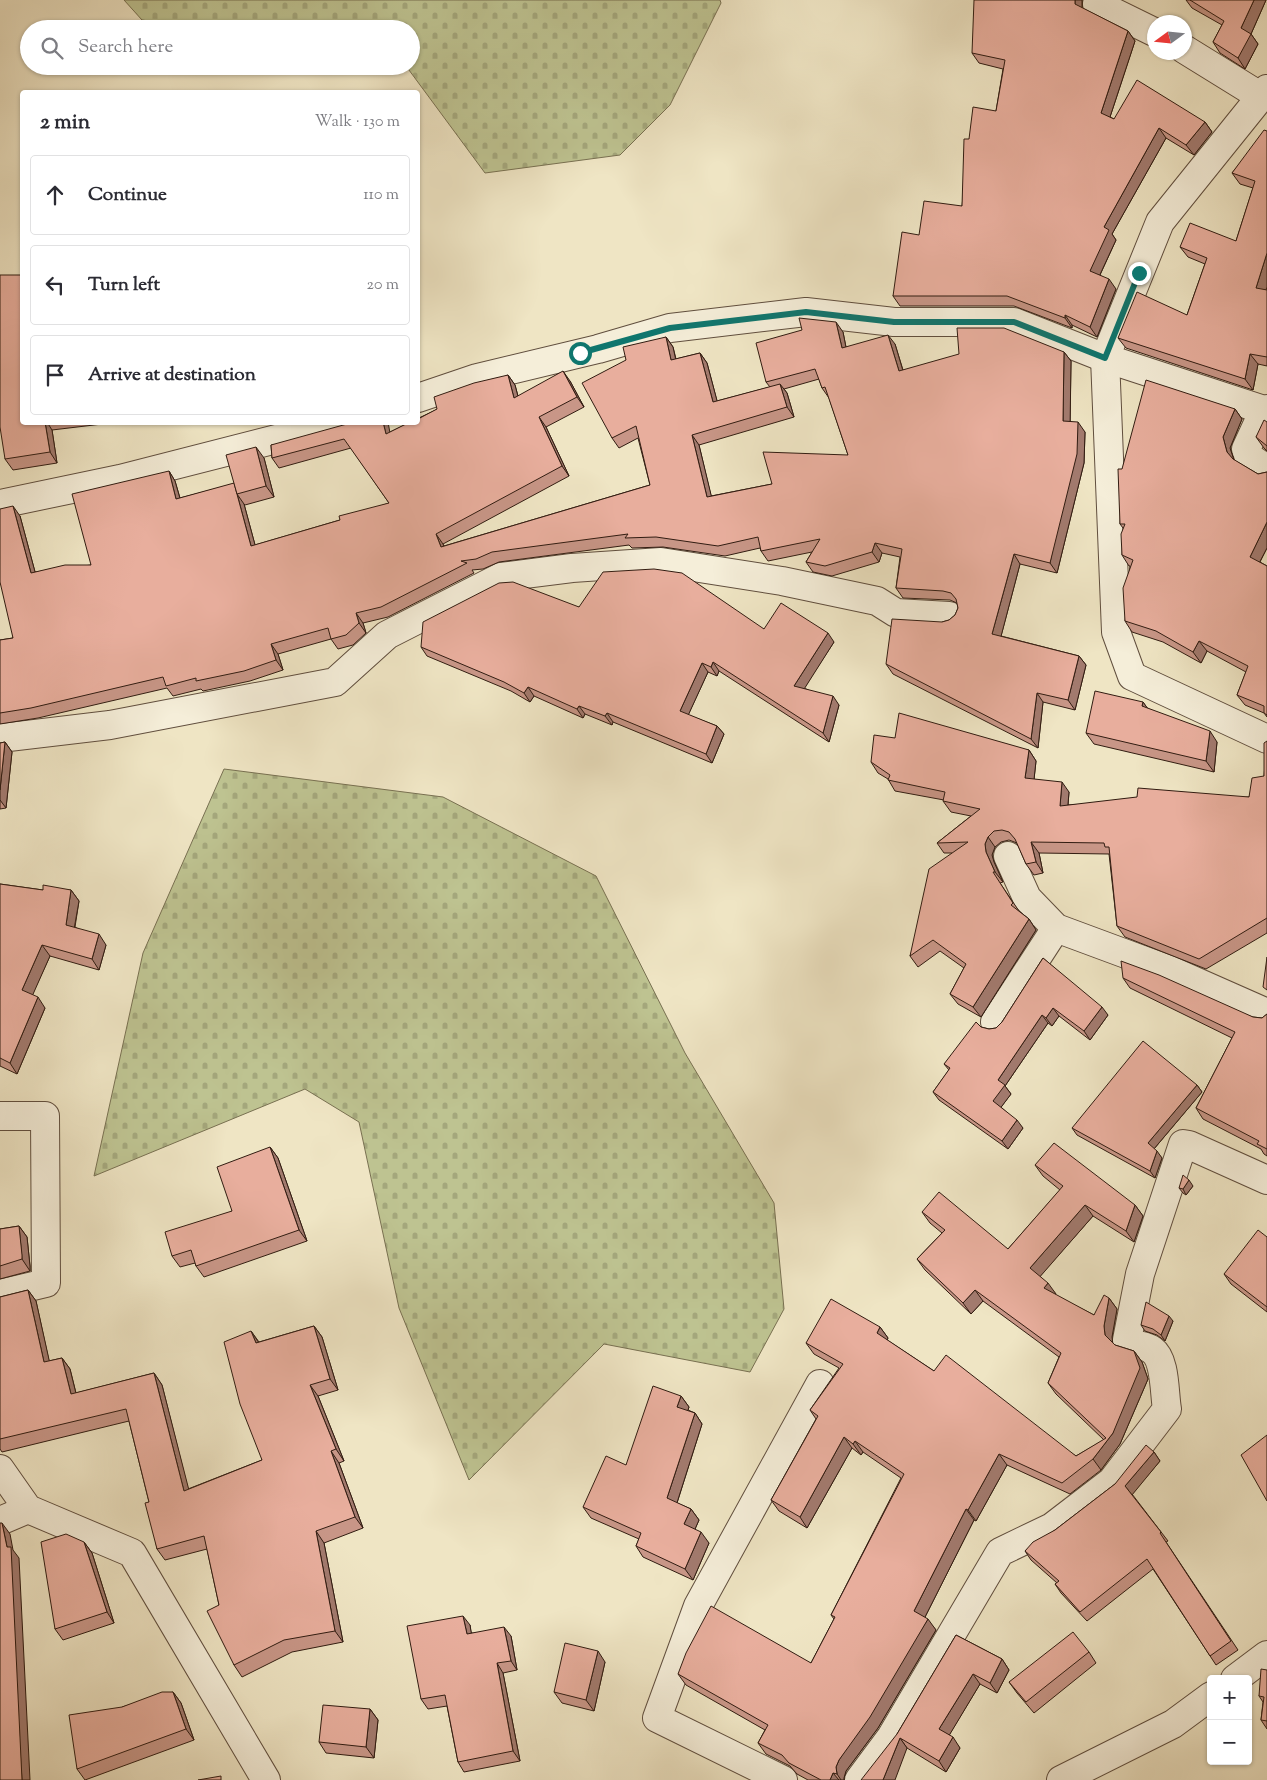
<!DOCTYPE html>
<meta charset="utf-8">
<style>
body{margin:0;font-family:"Sorts Mill Goudy",serif;background:#f2f2f3;color:#2b2b33}
.controls{position:absolute;right:15px;bottom:15px;display:grid;overflow:hidden;border-radius:5px;box-shadow:0 1px 4px #0004}
.controls button{width:45px;height:45px;display:grid;place-items:center;padding:0;border:0;border-bottom:1px solid #e1e1e2;background:#fff;color:#2b2b33;font:25px sans-serif}
.compass{position:absolute;left:1147px;top:15px;width:45px;height:45px;border-radius:50%;background:#fff;box-shadow:0 1px 4px #0004;rotate:255deg}
.stop{position:absolute;width:15px;height:15px;margin:-11px;border:4px solid #0f766e;border-radius:50%;background:#fff}
.stop.end{background:#0f766e;border-color:#fff;box-shadow:0 1px 5px #0008}
.list{margin:0;padding:0;list-style:none}
h2{display:flex;justify-content:space-between;align-items:center;height:65px;margin:0;padding:0 20px;font-size:21px}
h2 small{font-size:16px;font-weight:400;color:#7c7c81}
.list li{display:grid;grid-template-columns:32px 1fr auto;gap:15px;align-items:center;box-sizing:border-box;height:80px;margin:0 10px 10px;padding:0 10px;border:1px solid #e1e1e2;border-radius:5px}
.list b{display:block;font-size:19px;white-space:nowrap}
.list em{font-size:16px;font-style:normal;color:#7c7c81}
.icon{flex:none;width:28px;height:28px;fill:none;stroke:currentColor;stroke-width:2;stroke-linecap:round;stroke-linejoin:round}
.map{position:relative;flex:none;width:1267px;height:1780px;overflow:hidden}
.search{position:absolute;background:#fff;box-shadow:0 1px 4px #0004;left:20px;top:20px;width:400px;height:55px;display:flex;align-items:center;gap:12px;box-sizing:border-box;padding:0 18px;border-radius:28px;color:#7c7c81;font-size:19px}
.panel{position:absolute;background:#fff;box-shadow:0 1px 4px #0004;left:20px;top:90px;width:400px;height:335px;border-radius:5px}
.map>svg:first-child{display:block}
.cemetery{fill:url(#cemetery-stones);stroke:#787051}
.lines{fill:none;stroke-linecap:round;stroke-linejoin:round}
.street-casing{stroke:#604e3e;stroke-width:30}
.street{stroke:#f5eed9;stroke-width:28}
.wall{fill:#c89687;stroke:#311c11;fill-rule:evenodd}
.shaded-wall{fill:#a27a6e;stroke:#311c11}
.building{fill:#e8ae9d;stroke:#311c11}
.route{stroke:#0f766e;stroke-width:6}
</style>
<div class="map">
<svg width="1267" height="1780" viewBox="0 0 1267 1780">
<defs>
<pattern id="cemetery-stones" width="16" height="16" patternUnits="userSpaceOnUse" patternTransform="scale(1.25)"><rect width="16" height="16" fill="#bec391"/><path d="M2 7V4a2 2 0 0 1 4 0v3zM10 15v-3a2 2 0 0 1 4 0v3z" fill="#a4a77c"/></pattern>
</defs>
<rect width="100%" height="100%" fill="#efe5c4"/>
<filter id="stains"><feTurbulence type="fractalNoise" baseFrequency=".004" numOctaves="4"/><feColorMatrix values="0 0 0 0 .2 0 0 0 0 .09 0 0 0 0 .02 0 0 0 .5 -.17"/></filter>
<radialGradient id="worn" r=".72"><stop offset=".6" stop-color="#630" stop-opacity="0"/><stop offset="1" stop-color="#630" stop-opacity=".3"/></radialGradient>
<!-- cemetery -->
<g class="cemetery">
<path d="M124,0H720L721,3L670,105L620,155L485,173L406,66H411V29H207L142,20Z"/>
<path d="M224,769L443,797L596,876L685,1053L774,1203L784,1309L750,1372L604,1344L469,1480L399,1308L359,1122L305,1089L94,1176L143,953Z"/>
</g>
<g class="lines">
<defs>
<g id="street">
<path d="M1097,4L1154,32"/>
<path d="M1184,49L1260,96"/>
<path d="M1267,89L1160,222L1105,358L1116,632L1132,676L1267,739"/>
<path d="M418,398L477,378L598,349L670,328L806,312L894,322H1014L1105,358L1264,410L1267,409"/>
<path d="M1264,410L1246,449L1249,457L1267,469"/>
<path d="M0,504L120,479L343,422"/>
<path d="M0,738L110,725L335,682L387,635L501,577L572,568L661,562L782,581L877,601L896,613L949,616"/>
<path d="M1008,856L1027,898L1056,928L1172,971L1267,1013"/>
<path d="M995,1022L1056,928"/>
<path d="M0,1116H45L46,1283L0,1294"/>
<path d="M0,1469L28,1509L132,1553L266,1780"/>
<path d="M0,1521L28,1509"/>
<path d="M1235,1679L1267,1655"/>
<path d="M783,1780L657,1718L698,1606L820,1384"/>
<path d="M859,1780L891,1737L1000,1552L1052,1527L1112,1481L1167,1409C1164,1393 1166,1360 1152,1350C1144,1344 1134,1347 1127,1340L1140,1274L1183,1144L1189,1145L1267,1180"/>
<path d="M1061,1780L1173,1724L1211,1696"/>
</g>
</defs>
<!-- street casing -->
<use href="#street" class="street-casing"/>
<!-- street -->
<use href="#street" class="street"/>
</g>
<!-- wall -->
<g class="wall">
<path d="M1082,0V8L1128,31L1135,41L1110,117L1114,119L1205,122L1212,132L1194,155L1166,138L1112,234L1116,240L1100,275L1116,289L1097,337L1072,325V328L1014,306H900L893,296L919,235L962,206L969,139L996,111L1003,69L979,63L972,53Z"/>
<path d="M1186,0H1266L1251,34L1258,44L1245,69L1220,53L1213,42L1222,25L1192,8Z"/>
<path d="M1267,131L1266,290H1267V366L1258,364L1253,390L1126,348L1118,338L1187,315L1205,264L1188,257L1180,247L1236,241L1253,188L1240,184L1232,173Z"/>
<path d="M843,332L846,347L895,344L903,370L1064,352L1071,361L1070,421L1085,432L1084,463L1057,573L1020,564L1001,636L1079,656L1086,665L1075,710L1043,702L1038,748L893,674L886,664L942,622L949,620L955,615L958,608L957,603L950,600L903,598L896,588L900,557L882,553L879,562L832,576L813,572L806,562L812,552L768,561L761,551L760,548L725,556L663,547L632,548L629,545L499,562L483,569L472,570L474,573L388,617L363,623L366,633L353,645L338,649L331,639L278,654L283,670L250,681L203,691L201,689L173,696L167,688L38,718L0,724V640L13,638L20,516L35,572L91,565L169,471L175,481L180,498L234,484L264,458L274,497L245,505L244,504L255,545L340,520L389,503L351,448L279,468L272,458L271,445L390,432L508,375L515,385L518,396L570,381L584,407L546,427L569,476L443,544L444,546L650,485L638,438L619,448L612,438L626,360L666,337L673,347L676,359L700,353L707,363L717,401L770,387L766,382ZM819,379L822,388L829,398L848,455L772,484L711,496L699,445L794,417L787,393L784,389Z"/>
<path d="M1235,409L1242,419L1230,448L1234,460L1258,474L1267,472V548L1260,562L1267,566V717L1264,713L1245,705L1237,695L1246,672L1207,651L1201,663L1163,642L1132,632L1125,621L1130,566H1129L1122,555L1123,528L1120,524L1122,469Z"/>
<path d="M22,422H119L52,430L57,463L13,470L5,459Z"/>
<path d="M1267,422V451L1264,448L1256,437Z"/>
<path d="M579,607L764,629L834,642L804,688L839,705L829,742L719,671L717,676L708,672L688,715L717,726L724,734L712,763L613,722L612,725L585,714L583,718L534,696L530,702L511,691L427,656L421,647Z"/>
<path d="M1143,702L1147,708L1217,742L1214,772L1094,744L1086,733Z"/>
<path d="M895,738L1029,750L1036,761L1034,779L1069,792L1068,805L1249,797L1264,776L1267,741V933L1206,969L1125,937L1117,926L1109,854L1039,853L1043,873L1034,875L1026,864L1017,843L1009,840L1001,842L995,847L992,855L994,862L1003,882L1000,883L1019,911L1029,919L1036,930L981,1017L958,1004L950,994L964,968L940,951L918,967L910,956L952,853H944L937,843L971,816L951,812L943,801L944,800L895,791L888,779L878,773L871,762Z"/>
<path d="M5,742L12,752L6,808L0,809V743Z"/>
<path d="M0,884L43,890H71L79,901L75,927L106,945L99,970L50,956L32,995L45,1008L17,1074L0,1066Z"/>
<path d="M1043,958L1108,1015L1090,1040L1059,1016L1052,1026L1048,1023L1005,1086L1011,1094L1001,1107L1023,1128L1008,1149L939,1100L933,1092L949,1070L944,1064L981,1027L989,1029L996,1028L1002,1022Z"/>
<path d="M1123,978L1253,1017L1262,1018L1267,1014V1156L1264,1154L1261,1149L1203,1119L1196,1108L1232,1038L1130,988Z"/>
<path d="M1197,1085L1202,1092L1154,1149L1162,1158L1155,1178L1077,1135L1072,1128Z"/>
<path d="M270,1147L278,1158L307,1241L204,1277L196,1266L195,1263L180,1267L172,1256L232,1211Z"/>
<path d="M1035,1165L1135,1205L1143,1216L1134,1242L1093,1216L1040,1276L1056,1294L1055,1295L1094,1315L1109,1298L1117,1309L1112,1337V1342L1115,1345L1134,1351L1142,1362L1148,1379L1120,1444L1101,1470L1070,1494L1007,1465L976,1521L974,1520L925,1617L936,1630L878,1728L846,1771L844,1778V1780H808L797,1774L790,1766L766,1754L758,1743L765,1730L686,1685L678,1674L811,1663L834,1619L831,1615L901,1478L863,1452L861,1455L852,1448L807,1528L779,1511L771,1500L816,1419L810,1410L839,1368L814,1354L806,1343L880,1327L888,1338L887,1340L934,1371L1076,1456L1104,1440L1056,1394L1048,1383L1059,1357L983,1301L971,1314L925,1270L917,1259L942,1233L930,1223L922,1212L1008,1249L1060,1190L1043,1176Z"/>
<path d="M1193,1186L1186,1195L1183,1193L1179,1188Z"/>
<path d="M19,1226L27,1237L30,1266V1271L0,1279V1229Z"/>
<path d="M1267,1237V1312L1231,1284L1224,1274Z"/>
<path d="M28,1290L36,1301L49,1361L62,1358L70,1369L76,1393L154,1373L162,1385L188,1489L262,1460L251,1331L259,1342L314,1326L322,1337L338,1390L318,1396L344,1461L339,1463L363,1528L324,1543L343,1642L292,1652L242,1677L234,1665L219,1605L207,1549L165,1560L157,1549L149,1502L129,1421L2,1452L0,1449V1297Z"/>
<path d="M1173,1321L1165,1341L1157,1335L1145,1331L1141,1325Z"/>
<path d="M681,1396L689,1407L688,1410L695,1413L702,1424L677,1503L691,1509L699,1520L695,1529L709,1543L693,1580L643,1557L636,1546L639,1539L591,1518L583,1507L626,1465Z"/>
<path d="M1154,1452L1160,1461L1132,1494L1168,1541L1166,1542L1238,1650L1216,1665L1153,1569L1087,1621L1061,1593L1055,1584L1057,1583L1031,1560L1025,1551L1055,1530L1115,1484Z"/>
<path d="M84,1542L92,1553L114,1623L63,1640L55,1629Z"/>
<path d="M470,1625L471,1633L511,1636L517,1670L503,1673L520,1761L464,1772L458,1762L447,1706L428,1709L421,1699Z"/>
<path d="M956,1635L1002,1659L1009,1670L997,1693L980,1684L949,1735L960,1748L946,1772L907,1748L897,1734Z"/>
<path d="M1089,1652L1096,1663L1034,1713L1017,1693L1009,1682Z"/>
<path d="M605,1662L594,1711L562,1703L554,1692Z"/>
<path d="M1267,1670V1729L1261,1720L1263,1702L1259,1696Z"/>
<path d="M173,1692L181,1703L194,1740L85,1780L77,1769L122,1707Z"/>
<path d="M370,1709L378,1720L374,1758L326,1753L319,1742Z"/>
</g>
<!-- shaded-wall -->
<g class="shaded-wall">
<path d="M1075,0H1082V14L1075,4Z"/>
<path d="M1254,0H1266L1251,34L1258,44L1245,69L1238,58L1241,28Z"/>
<path d="M1128,31L1135,41L1108,123L1101,113Z"/>
<path d="M1205,122L1212,132L1194,155L1186,145Z"/>
<path d="M1159,128L1166,138L1112,234L1116,240L1097,281L1090,271L1104,227Z"/>
<path d="M1267,253V287L1263,298L1256,288Z"/>
<path d="M1109,279L1116,289L1097,337L1090,327Z"/>
<path d="M1065,315L1072,325V328L1065,318Z"/>
<path d="M836,322L843,332L848,358L842,348Z"/>
<path d="M888,335L895,344L906,381L899,371Z"/>
<path d="M666,337L673,347L678,370L671,360Z"/>
<path d="M1064,352L1071,361L1070,431L1063,421Z"/>
<path d="M700,353L707,363L720,412L713,402Z"/>
<path d="M1250,354L1258,364L1253,390L1245,379Z"/>
<path d="M563,371L570,381L584,407L577,397Z"/>
<path d="M508,375L515,385L521,408L514,398Z"/>
<path d="M780,384L787,393L794,417L787,407Z"/>
<path d="M1235,409L1242,419L1230,448L1235,463L1227,452L1223,437Z"/>
<path d="M539,417L546,427L569,476L562,466Z"/>
<path d="M45,422H47L52,430L57,463L50,452Z"/>
<path d="M383,422H388L392,444L386,434Z"/>
<path d="M1078,422L1085,432L1084,463L1057,573L1050,563Z"/>
<path d="M692,435L699,445L714,507L707,497Z"/>
<path d="M256,447L264,458L274,497L266,486Z"/>
<path d="M169,471L175,481L183,509L176,499Z"/>
<path d="M237,494L244,504L258,556L251,546Z"/>
<path d="M13,506L20,516L38,583L31,573Z"/>
<path d="M1267,522V548L1257,567L1250,557Z"/>
<path d="M436,534L443,544L448,557L441,547Z"/>
<path d="M875,543L882,553L879,562L872,552Z"/>
<path d="M1014,554L1020,564L999,644L992,634Z"/>
<path d="M356,613L363,623L366,633L359,623Z"/>
<path d="M828,633L834,642L801,694L794,686Z"/>
<path d="M1199,641L1207,651L1201,663L1193,652Z"/>
<path d="M271,644L278,654L283,670L276,660Z"/>
<path d="M1079,656L1086,665L1075,710L1068,700Z"/>
<path d="M713,662L719,671L717,676L711,667Z"/>
<path d="M702,663L708,672L686,720L680,711Z"/>
<path d="M528,687L534,696L530,702L524,693Z"/>
<path d="M1037,693L1043,702L1038,748L1031,739Z"/>
<path d="M833,696L839,705L829,742L823,733Z"/>
<path d="M1143,702L1151,713L1142,706Z"/>
<path d="M579,706L585,714L583,718L577,709Z"/>
<path d="M607,713L613,722L612,725L605,716Z"/>
<path d="M717,726L724,734L712,763L706,754Z"/>
<path d="M1210,731L1217,742L1214,772L1206,761Z"/>
<path d="M5,742L12,752L6,808L0,800V790Z"/>
<path d="M1029,750L1036,761L1033,789L1025,778Z"/>
<path d="M1062,782L1069,792L1067,816L1060,806Z"/>
<path d="M988,837L995,847L992,855L994,862L1003,882L995,872L986,852L985,844Z"/>
<path d="M1031,842L1039,853L1043,873L1036,862Z"/>
<path d="M71,890L79,901L73,935L66,925Z"/>
<path d="M1029,919L1036,930L981,1017L973,1007Z"/>
<path d="M99,934L106,945L99,970L92,959Z"/>
<path d="M42,945L50,956L30,1001L22,990Z"/>
<path d="M38,997L45,1008L17,1074L10,1063Z"/>
<path d="M1102,1007L1108,1015L1090,1040L1084,1031Z"/>
<path d="M1053,1008L1059,1016L1052,1026L1046,1018Z"/>
<path d="M1042,1015L1048,1023L1005,1086L1011,1094L999,1110L993,1101L998,1080Z"/>
<path d="M1197,1085L1202,1092L1153,1150L1148,1143Z"/>
<path d="M1017,1120L1023,1128L1008,1149L1002,1141Z"/>
<path d="M270,1147L278,1158L307,1241L299,1230Z"/>
<path d="M1157,1151L1162,1158L1155,1178L1150,1171Z"/>
<path d="M1189,1180L1193,1186L1186,1195L1183,1189Z"/>
<path d="M1085,1205L1093,1216L1038,1279L1030,1268Z"/>
<path d="M1135,1205L1143,1216L1134,1242L1126,1231Z"/>
<path d="M19,1226L27,1237L30,1266V1271L22,1259Z"/>
<path d="M1048,1283L1056,1294L1052,1299L1044,1288Z"/>
<path d="M28,1290L36,1301L52,1373L44,1362Z"/>
<path d="M975,1290L983,1301L971,1314L963,1303Z"/>
<path d="M1109,1298L1117,1309L1112,1337L1113,1346L1105,1335L1104,1326Z"/>
<path d="M1169,1316L1173,1321L1165,1341L1161,1335Z"/>
<path d="M314,1326L322,1337L338,1390L330,1379Z"/>
<path d="M880,1327L888,1338L885,1344L877,1333Z"/>
<path d="M251,1331L259,1343H256Z"/>
<path d="M1134,1351L1142,1362L1148,1379L1120,1444L1101,1470L1093,1459L1113,1433Z"/>
<path d="M62,1358L70,1369L79,1406L71,1394Z"/>
<path d="M154,1373L162,1385L192,1502L184,1491Z"/>
<path d="M310,1385L318,1396L344,1461L336,1449Z"/>
<path d="M681,1396L689,1407L685,1418L677,1407Z"/>
<path d="M695,1413L702,1424L675,1509L667,1498Z"/>
<path d="M844,1437L852,1448L807,1528L800,1517Z"/>
<path d="M855,1441L863,1452L861,1455L853,1444Z"/>
<path d="M331,1451L339,1463L363,1528L355,1517Z"/>
<path d="M1154,1452L1160,1461L1132,1495L1125,1486Z"/>
<path d="M999,1454L1007,1465L976,1521L968,1510Z"/>
<path d="M691,1509L699,1520L692,1536L684,1524Z"/>
<path d="M966,1509L974,1520L922,1623L914,1611Z"/>
<path d="M2,1523L10,1534L13,1550L19,1558L30,1780H22L7,1547Z"/>
<path d="M316,1531L324,1543L343,1642L335,1631Z"/>
<path d="M701,1532L709,1543L693,1580L685,1569Z"/>
<path d="M84,1542L92,1553L114,1623L107,1612Z"/>
<path d="M463,1616L470,1625L473,1643L467,1634Z"/>
<path d="M928,1619L936,1630L878,1728L846,1771L844,1778V1780H841L837,1774L836,1767L839,1760Z"/>
<path d="M504,1627L511,1636L517,1670L511,1661Z"/>
<path d="M598,1651L605,1662L594,1711L586,1700Z"/>
<path d="M1002,1659L1009,1670L997,1693L990,1683Z"/>
<path d="M497,1663L503,1673L520,1761L513,1751Z"/>
<path d="M973,1674L980,1684L947,1739L939,1729Z"/>
<path d="M173,1692L181,1703L194,1740L186,1729Z"/>
<path d="M370,1709L378,1720L374,1758L366,1747Z"/>
<path d="M953,1737L960,1748L946,1772L939,1761Z"/>
<path d="M900,1738L907,1748L895,1780H883Z"/>
<path d="M833,1773L839,1780H830Z"/>
</g>
<!-- building -->
<g class="building">
<path d="M974,0H1075V4L1128,31L1101,113L1114,119L1137,80L1205,122L1186,145L1159,128L1104,227L1109,230L1090,271L1109,279L1090,327L1065,315V318L1007,296H893L902,232L919,235L924,201L962,206L964,139H969L973,107L996,111L1005,60L972,53Z"/>
<path d="M1190,0H1254L1241,28L1251,34L1238,58L1213,42L1224,21Z"/>
<path d="M1264,130L1267,131V253L1256,288L1267,290V357L1250,354L1245,379L1118,338L1137,292L1187,315L1207,258L1180,247L1190,223L1236,241L1255,181L1232,173Z"/>
<path d="M0,275H22V422H45L50,452L5,459L0,427Z"/>
<path d="M799,318L836,322L842,348L888,335L899,371L959,354L957,328H1004L1064,352L1063,421L1078,422L1077,454L1050,563L1014,554L992,634L1079,656L1068,700L1037,693L1031,739L886,664L892,619L942,622L949,620L955,615L958,608L956,599L951,593L943,591L896,588L902,549L875,543L872,552L825,566L806,562L820,539L761,551L758,537L718,546L656,537L625,538L628,534L492,552L476,559L461,561L467,563L381,607L356,613L359,623L346,635L331,639L328,628L271,644L276,660L244,671L196,681V678L166,686L163,677L31,708L0,713V640L13,638L0,582V509L13,506L31,573L65,565H91L72,494L169,471L176,499L234,483L251,546L340,520L339,516L389,503L344,439L272,458L271,445L347,424V422H383L386,434L410,422H418V419L437,409L434,397L474,383L508,375L514,398L563,371L577,397L539,417L562,466L436,534L441,547L650,485L636,426L612,438L582,383L626,360L623,347L666,337L671,360L700,353L713,402L780,384L787,407L692,435L707,497L772,484L763,452L848,455L825,387L822,388L815,369L766,382L756,343L802,330Z"/>
<path d="M1146,380L1235,409L1223,437L1227,452L1233,459L1258,474L1267,472V522L1250,557L1267,566V715L1264,713V706L1237,695L1248,666L1199,641L1193,652L1156,631L1125,621L1123,588L1133,560L1122,555L1121,534L1125,524H1120L1118,469H1122Z"/>
<path d="M1264,420L1267,422V446L1256,437Z"/>
<path d="M256,447L266,486L237,494L226,455Z"/>
<path d="M654,569L682,573L764,629L781,603L828,633L794,686L833,696L823,733L713,662L711,667L702,663L680,711L717,726L706,754L607,713L605,716L579,706L577,709L528,687L524,693L504,682L421,647L423,622L499,583L513,582L579,607L603,572Z"/>
<path d="M1095,691L1143,702L1142,706L1210,731L1206,761L1086,733Z"/>
<path d="M899,713L1029,750L1025,778L1062,782L1060,806L1137,797L1138,788L1249,797L1252,778L1264,776V743L1267,741V918L1199,959L1117,926L1109,847H1105L1104,843L1031,842L1036,862L1026,864L1015,839L1009,832L1002,830L994,831L988,837L985,844L986,852L995,872H993L1013,903L1011,905L1029,919L973,1007L950,994L966,964L933,940L910,956L929,869L968,842L937,843L980,809L943,801L945,792L888,780L890,775L871,762L874,735L895,738Z"/>
<path d="M5,742L0,790V743Z"/>
<path d="M0,884L43,890V885L71,890L66,925L99,934L92,959L42,945L22,990L38,997L10,1063L0,1058Z"/>
<path d="M1267,957V990L1263,987Z"/>
<path d="M1043,958L1102,1007L1084,1031L1053,1008L1046,1018L1042,1015L998,1080L1005,1085L993,1101L1017,1120L1002,1141L933,1092L950,1068L944,1064L976,1022L981,1027L989,1029L996,1028L1002,1022Z"/>
<path d="M1121,961L1159,975L1253,1017L1262,1018L1267,1014V1149L1257,1144L1259,1141L1196,1108L1235,1032L1123,978Z"/>
<path d="M1143,1041L1197,1085L1148,1143L1157,1151L1150,1171L1072,1128Z"/>
<path d="M1054,1143L1135,1205L1126,1231L1085,1205L1030,1268L1048,1283L1044,1288L1094,1315L1104,1295L1109,1298L1104,1326L1105,1335L1115,1345L1134,1351L1140,1368L1113,1433L1093,1459L1062,1483L999,1454L968,1510L966,1509L914,1611L928,1619L870,1717L839,1760L836,1767L837,1774L833,1773L830,1780H821L789,1763L782,1755L758,1743L768,1725L678,1674L686,1653L711,1606L811,1663L835,1617L831,1615L904,1474L855,1441L853,1444L844,1437L800,1517L771,1500L818,1416L810,1410L843,1364L806,1343L831,1299L880,1327L877,1333L934,1371L946,1355L1076,1456L1106,1438L1048,1383L1061,1353L975,1290L963,1303L917,1259L945,1230L922,1212L939,1192L1008,1249L1063,1186L1035,1165Z"/>
<path d="M270,1147L299,1230L196,1266L191,1250L172,1256L165,1232L232,1211L217,1167Z"/>
<path d="M1183,1175L1189,1180L1183,1189L1179,1188Z"/>
<path d="M19,1226L22,1255V1259L0,1266V1229Z"/>
<path d="M1258,1230L1267,1237V1307L1224,1274Z"/>
<path d="M28,1290L44,1362L62,1358L71,1394L154,1373L184,1491L262,1460L240,1404L224,1342L251,1331L256,1343L314,1326L330,1379L310,1385L336,1449L331,1451L355,1517L316,1531L335,1631L284,1640L234,1665L207,1611L219,1605L204,1536L157,1549L145,1503L149,1502L126,1409L0,1439V1297Z"/>
<path d="M1146,1302L1169,1316L1161,1335L1153,1329L1141,1325Z"/>
<path d="M653,1386L681,1396L677,1407L695,1413L667,1498L691,1509L684,1524L701,1532L685,1569L636,1546L641,1533L583,1507L606,1456L626,1465Z"/>
<path d="M1267,1435V1501L1241,1455Z"/>
<path d="M1146,1445L1154,1452L1125,1486L1161,1532L1160,1533L1231,1641L1210,1656L1147,1559L1080,1612L1055,1584L1059,1581L1025,1551L1033,1542L1055,1530L1115,1484Z"/>
<path d="M0,1523H2L7,1547H11L22,1780H0Z"/>
<path d="M66,1534L84,1542L107,1612L55,1629L41,1542Z"/>
<path d="M463,1616L467,1634L504,1627L511,1661L497,1663L513,1751L458,1762L445,1695L421,1699L407,1626Z"/>
<path d="M1073,1632L1089,1652L1026,1702L1009,1682Z"/>
<path d="M956,1635L1002,1659L990,1683L973,1674L939,1729L953,1737L939,1761L900,1738L883,1780H861L897,1734Z"/>
<path d="M565,1643L598,1651L586,1700L554,1692Z"/>
<path d="M1261,1669L1267,1670V1721L1261,1720L1264,1697L1259,1696Z"/>
<path d="M162,1692H173L186,1729L77,1769L69,1715L122,1707Z"/>
<path d="M323,1705L370,1709L366,1747L319,1742Z"/>
<path d="M221,1776V1780H198Z"/>
</g>
<g class="lines">
<!-- route -->
<path class="route" d="M580,353L670,328L806,312L894,322H1014L1105,358L1139,273"/>
</g>
<rect width="100%" height="100%" filter="url(#stains)"/>
<rect width="100%" height="100%" fill="url(#worn)"/>
</svg>
<div class="controls">
<button>+</button>
<button>−</button>
</div>
<svg class="compass" viewBox="-18 -18 36 36"><path d="M0-13l5 13h-10z" fill="#e53935"/><path d="M0 13l5-13h-10z" fill="#7c7c81"/></svg>
<div class="stop" style="left:580px;top:353px"></div>
<div class="stop end" style="left:1139px;top:273px"></div>
<div class="search"><svg class="icon" aria-label="search" viewBox="0 0 24 24"><circle cx="10" cy="10" r="6"/><path d="M15 15l6 6"/></svg>Search here</div>
<section class="panel">
<h2>2 min<small>Walk · 130 m</small></h2>
<ul class="list">
<li><svg class="icon" aria-label="ahead" viewBox="0 0 24 24"><path d="M12 20V5M6 11l6-6 6 6"/></svg><div><b>Continue</b></div><em>110 m</em></li>
<li><svg class="icon" aria-label="left" viewBox="0 0 24 24"><path d="M17 20v-9H6M10 6l-5 5 5 5"/></svg><div><b>Turn left</b></div><em>20 m</em></li>
<li><svg class="icon" aria-label="arrive" viewBox="0 0 24 24"><path d="M6 21V4h12l-3 4 3 4H6"/></svg><div><b>Arrive at destination</b></div></li>
</ul>
</section>
</div>
